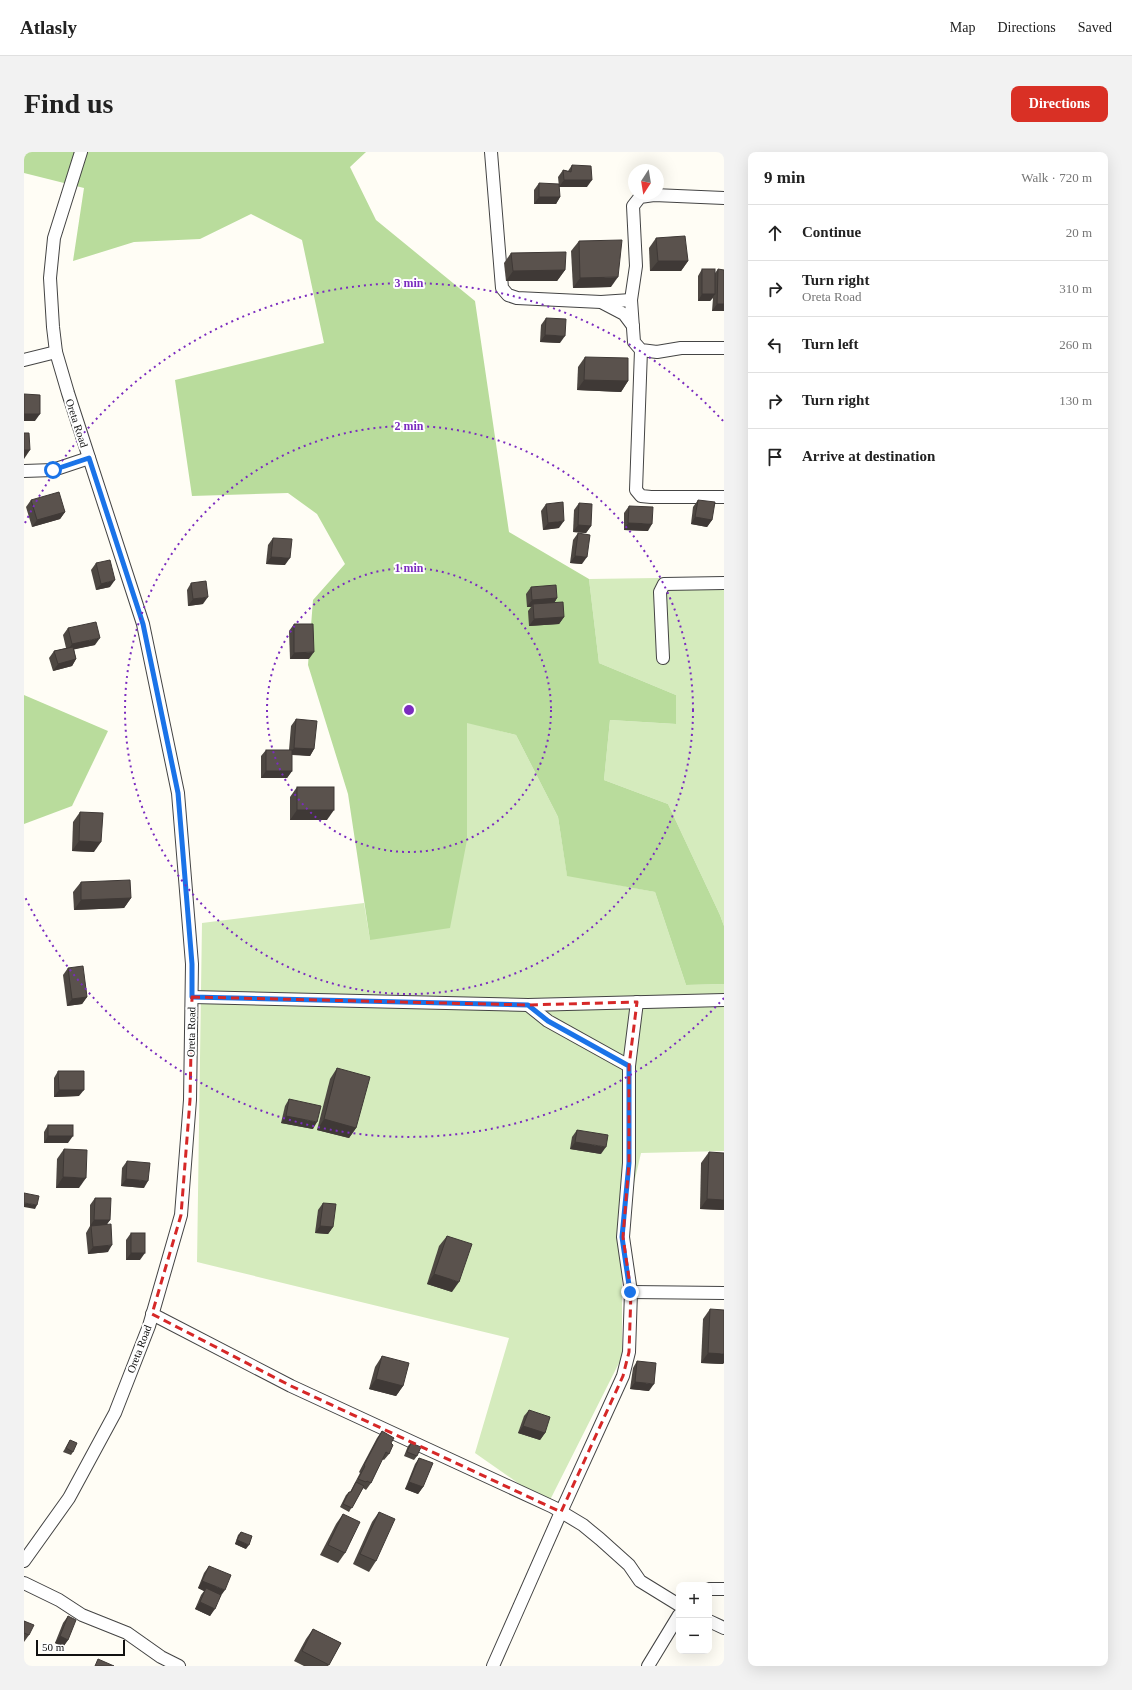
<!DOCTYPE html>
<meta charset="utf-8">
<style>
body{margin:0;font-family:"Times New Roman",serif;background:#f2f2f2;color:#222}
.controls{position:absolute;right:12px;bottom:12px;display:grid;overflow:hidden;border-radius:8px;box-shadow:0 4px 16px #0002}
.controls button{width:36px;height:36px;display:grid;place-items:center;padding:0;border:0;border-bottom:1px solid #e0e0e0;background:#fff;color:#222;font:20px sans-serif}
.compass{position:absolute;left:604px;top:12px;width:36px;height:36px;border-radius:50%;background:#fff;box-shadow:0 4px 16px #0002;rotate:192deg}
.scale{position:absolute;left:12px;bottom:10px;width:89px;box-sizing:border-box;padding-left:4px;border:2px solid #111;border-top:0;font-size:11px;line-height:14px;white-space:nowrap;color:#111;-webkit-text-stroke:3px #fff;paint-order:stroke}
.stop{position:absolute;width:12px;height:12px;margin:-9px;border:3px solid #1a73e8;border-radius:50%;background:#fff}
.stop.end{background:#1a73e8;border-color:#fff;box-shadow:0 1px 4px #0008}
.list{margin:0;padding:0;list-style:none}
h2{display:flex;justify-content:space-between;align-items:center;height:52px;margin:0;padding:0 16px;font-size:17px}
h2 small{font-size:13px;font-weight:400;color:#767676}
.list li{display:grid;grid-template-columns:26px 1fr auto;gap:12px;align-items:center;box-sizing:border-box;height:56px;padding:0 16px;border-top:1px solid #e0e0e0}
.list b{display:block;font-size:15px;white-space:nowrap}
.list p{margin:0;font-size:13px;white-space:nowrap;color:#767676}
.list em{font-size:13px;font-style:normal;color:#767676}
.icon{flex:none;width:22px;height:22px;fill:none;stroke:currentColor;stroke-width:2;stroke-linecap:round;stroke-linejoin:round}
.map{position:relative;flex:none;width:700px;height:1514px;overflow:hidden;border-radius:8px}
header{display:flex;align-items:center;gap:24px;box-sizing:border-box;height:56px;padding:0 20px;background:#fff;border-bottom:1px solid #e0e0e0}
header strong{font-size:19px}
nav{display:flex;gap:22px;margin-inline-start:auto;font-size:14px}
.intro{display:flex;align-items:center;justify-content:space-between;box-sizing:border-box;height:96px;padding:0 24px}
h1{margin:0;font-size:28px}
.button{padding:10px 18px;border-radius:8px;background:#d93025;color:#fff;font-size:14px;font-weight:700}
main{display:flex;gap:24px;padding:0 24px}
aside{flex:1;background:#fff;border-radius:8px;box-shadow:0 4px 16px #0002}
.map>svg:first-child{display:block}
.green{fill:#d5ebbd}
.forest{fill:#b9dc9c}
.lines{fill:none;stroke-linecap:round;stroke-linejoin:round}
.minor-casing{stroke:#444;stroke-width:14}
.minor{stroke:#fff;stroke-width:12}
.wall{fill:#4d4742}
.shaded-wall{fill:#3f3936}
.building{fill:#5a524d;stroke:#3f3936}
.route{stroke:#1a73e8;stroke-width:5}
.marked{fill:none;stroke:#d62828;stroke-width:3;stroke-dasharray:8 5;stroke-linejoin:round}
.ring{fill:none;stroke:#7b2cbf;stroke-width:2;stroke-dasharray:2 4}
.labels{text-anchor:middle;dominant-baseline:central;stroke-width:4;stroke-linejoin:round;paint-order:stroke}
.street-label{font-size:11px;fill:#111;stroke:#fff}
.centre{fill:#7b2cbf;stroke:#fff;stroke-width:2}
.ring-label{font-size:12px;text-anchor:middle;font-weight:bold;fill:#7b2cbf;stroke:#fff;stroke-width:4;stroke-linejoin:round;paint-order:stroke}
</style>
<header>
<strong>Atlasly</strong>
<nav><a>Map</a><a>Directions</a><a>Saved</a></nav>
</header>
<div class="intro"><h1>Find us</h1><a class="button">Directions</a></div>
<main>
<div class="map">
<svg width="700" height="1514" viewBox="0 0 700 1514">
<rect width="100%" height="100%" fill="#fffdf5"/>
<!-- green -->
<g class="green">
<path d="M700,425V774L696,763L644,652L580,628L586,568L652,572V543L575,511L565,427Z"/>
<path d="M443,570L492,583L534,665L543,723L631,740L662,833L700,832V999L617,1001L598,1083V1205L524,1352L451,1301L485,1186L173,1110L178,771L340,751L346,788L443,688Z"/>
</g>
<!-- forest -->
<g class="forest">
<path d="M0,0H342L326,15L352,68L451,149L485,380L565,427L575,511L652,543V572L586,568L580,628L644,652L696,763L700,774V832L662,833L631,740L543,724L534,665L492,583L443,571V688L426,776L346,788L324,642L284,513L289,448L321,412L293,362L264,341L168,344L151,228L300,191L278,88L227,62L176,87L110,90L49,109L60,36L0,21Z"/>
<path d="M0,543L84,579L48,654L0,672Z"/>
</g>
<g class="lines">
<defs>
<g id="minor">
<path d="M467,0L478,136L484,143L493,146L577,150L607,148"/>
<path d="M700,46L630,43L616,45L609,54L612,114L607,148L610,190L617,198L633,200L657,196H700"/>
<path d="M579,151L600,162L609,174"/>
<path d="M617,198L612,338L617,344L627,345H700"/>
<path d="M0,208L32,200"/>
<path d="M0,319L29,318L65,306"/>
<path d="M639,506L636,440L640,432L700,431"/>
<path d="M168,845L504,853L700,848"/>
<path d="M504,853L524,869L605,914"/>
<path d="M607,1140L700,1141"/>
<path d="M128,1162L267,1234L529,1355L559,1373L576,1387L605,1413L616,1429L655,1453"/>
<path d="M0,1409L45,1346L91,1261L125,1174L157,1063L166,948L168,812L154,641L119,472L44,241L32,200L29,175L26,126L30,86L57,0"/>
<path d="M0,1431L35,1448L58,1463L103,1481L137,1505L155,1514"/>
<path d="M685,1437H700"/>
<path d="M685,1469L700,1476"/>
<path d="M469,1514L537,1360L599,1224L605,1200L607,1140L599,1085L605,1011V914L613,850"/>
<path d="M624,1514L655,1463"/>
</g>
</defs>
<!-- minor casing -->
<use href="#minor" class="minor-casing"/>
<!-- minor -->
<use href="#minor" class="minor"/>
</g>
<!-- wall -->
<g class="wall">
<path d="M548,13L563,35H535L534,25L539,18L544,19Z"/>
<path d="M515,31L536,45L532,52H510V38Z"/>
<path d="M632,86L664,109L657,119H626L625,96Z"/>
<path d="M555,89L587,135L549,136L547,99Z"/>
<path d="M487,101L541,118L533,129H482L480,111Z"/>
<path d="M678,117L691,121L694,117L700,159H688L689,146L686,149H674V124Z"/>
<path d="M522,166L536,191L516,190L517,173Z"/>
<path d="M561,205L604,229L597,240L553,238L554,215Z"/>
<path d="M7,348L41,360L36,367L8,375L2,355Z"/>
<path d="M674,348L688,368L683,375L667,372L669,355Z"/>
<path d="M555,351L567,374L562,381L549,380L550,358Z"/>
<path d="M522,352L535,376L519,378L517,359Z"/>
<path d="M605,354L624,379L600,378V361Z"/>
<path d="M554,381L558,412L546,411L549,388Z"/>
<path d="M249,386L261,413L242,412L244,393Z"/>
<path d="M72,411L86,435L72,438L67,418Z"/>
<path d="M167,431L179,452L164,454L163,438Z"/>
<path d="M507,435L533,446L530,451L540,465L535,472L505,474L504,459L507,455H503L502,442Z"/>
<path d="M270,472L285,507H266L265,479Z"/>
<path d="M44,476L71,493L50,497L52,507L48,514L29,519L25,506L30,499L42,496L39,483Z"/>
<path d="M272,567L290,597L286,604L268,603V619L263,626H237V604L242,598H265L267,574Z"/>
<path d="M273,635L303,668H266V645Z"/>
<path d="M56,660L70,700L48,699L49,670Z"/>
<path d="M57,730L107,746L100,756L50,758L49,740Z"/>
<path d="M44,816L63,845L58,852L43,854L39,823Z"/>
<path d="M313,916L332,976L325,986L293,978L306,927Z"/>
<path d="M34,919L55,944L30,945V926Z"/>
<path d="M265,947L289,977L257,971L261,954Z"/>
<path d="M24,973L44,991H20V980Z"/>
<path d="M553,978L577,1002L546,997L548,985Z"/>
<path d="M40,997L55,1036H32L33,1007Z"/>
<path d="M685,1000L700,1058L676,1057L677,1011Z"/>
<path d="M103,1009L120,1036L97,1034L98,1016Z"/>
<path d="M71,1046L86,1068L83,1072L84,1100L64,1102L62,1081L66,1074V1053Z"/>
<path d="M299,1051L309,1075L304,1082L291,1081L294,1058Z"/>
<path d="M107,1081L116,1108H102V1088Z"/>
<path d="M423,1084L428,1140L403,1132L415,1094Z"/>
<path d="M686,1157L699,1212L677,1211L679,1167Z"/>
<path d="M358,1204L379,1234L372,1244L345,1237L351,1215Z"/>
<path d="M613,1209L625,1239L606,1237L609,1216Z"/>
<path d="M505,1258L521,1281L516,1288L494,1281L500,1264Z"/>
<path d="M358,1279L367,1291L365,1302L360,1308L358,1307L347,1331L342,1338L339,1336L325,1360L316,1355L322,1343L325,1340H326L336,1321L335,1320L353,1286Z"/>
<path d="M46,1288L49,1300L47,1303L39,1300Z"/>
<path d="M387,1291L393,1304L390,1308L380,1304L384,1294Z"/>
<path d="M395,1306L399,1335L394,1342L381,1337L391,1312Z"/>
<path d="M355,1360L352,1409L345,1420L329,1412L348,1370Z"/>
<path d="M319,1362L321,1401L314,1411L296,1403L312,1372Z"/>
<path d="M217,1380L222,1397L211,1392L214,1383Z"/>
<path d="M185,1414L196,1445L186,1464L171,1457L177,1443L180,1439L174,1436L180,1421Z"/>
<path d="M44,1464V1488L39,1495L31,1491L39,1471Z"/>
<path d="M0,1469L5,1483L0,1490Z"/>
<path d="M289,1477L317,1491L304,1514H280L270,1509L282,1487Z"/>
</g>
<!-- shaded-wall -->
<g class="shaded-wall">
<path d="M540,28H568L563,35H535Z"/>
<path d="M515,45H536L532,52H510Z"/>
<path d="M634,109H664L657,119H626Z"/>
<path d="M541,118L533,129H482L489,119Z"/>
<path d="M594,125L587,135L549,136L556,126Z"/>
<path d="M678,142H691L686,149H674Z"/>
<path d="M693,152H700V159H688Z"/>
<path d="M521,183L541,184L536,191L516,190Z"/>
<path d="M560,228L604,229L597,240L553,238Z"/>
<path d="M0,262H16L11,269H0Z"/>
<path d="M0,298H6L0,307Z"/>
<path d="M41,360L36,367L8,375L13,368Z"/>
<path d="M671,365L688,368L683,375L667,372Z"/>
<path d="M540,369L535,376L519,378L524,371Z"/>
<path d="M604,371L628,372L624,379L600,378Z"/>
<path d="M554,373L567,374L562,381L549,380Z"/>
<path d="M551,404L563,405L558,412L546,411Z"/>
<path d="M247,405L266,406L261,413L242,412Z"/>
<path d="M91,428L86,435L72,438L77,432Z"/>
<path d="M184,445L179,452L164,454L169,447Z"/>
<path d="M533,446L529,453L509,452L507,455H503L508,448Z"/>
<path d="M540,465L535,472L505,474L510,467Z"/>
<path d="M76,486L71,493L43,499L48,492Z"/>
<path d="M290,500L285,507H266L270,501Z"/>
<path d="M52,507L48,514L29,519L34,512Z"/>
<path d="M270,596L290,597L286,604L265,602Z"/>
<path d="M242,619H268L263,626H237Z"/>
<path d="M273,658H310L303,668H266Z"/>
<path d="M55,689L77,690L70,700L48,699Z"/>
<path d="M107,746L100,756L50,758L57,748Z"/>
<path d="M63,845L58,852L43,854L48,847Z"/>
<path d="M35,938H60L55,944L30,945Z"/>
<path d="M262,964L293,970L289,977L257,971Z"/>
<path d="M300,967L332,976L325,986L293,978Z"/>
<path d="M24,984H49L44,991H20Z"/>
<path d="M551,990L582,995L577,1002L546,997Z"/>
<path d="M39,1025L62,1026L55,1036H32Z"/>
<path d="M102,1027L124,1029L120,1036L97,1034Z"/>
<path d="M683,1047L700,1048V1058L676,1057Z"/>
<path d="M0,1051L13,1053L11,1057L0,1055Z"/>
<path d="M70,1068H86L81,1075L66,1074Z"/>
<path d="M296,1074L309,1075L304,1082L291,1081Z"/>
<path d="M88,1093L84,1100L64,1102L69,1095Z"/>
<path d="M107,1101H121L116,1108H102Z"/>
<path d="M410,1122L435,1130L428,1140L403,1132Z"/>
<path d="M684,1201L700,1202V1211L699,1212L677,1211Z"/>
<path d="M352,1227L379,1234L372,1244L345,1237Z"/>
<path d="M611,1230L630,1232L625,1239L606,1237Z"/>
<path d="M499,1274L521,1281L516,1288L494,1281Z"/>
<path d="M385,1330L399,1335L394,1342L381,1337Z"/>
<path d="M213,1388L225,1393L222,1397L211,1392Z"/>
<path d="M178,1429L201,1438L196,1445L182,1436L180,1439L174,1436Z"/>
<path d="M176,1450L191,1457L186,1464L171,1457Z"/>
<path d="M36,1484L44,1488L39,1495L31,1491Z"/>
</g>
<!-- building -->
<g class="building">
<path d="M548,13L567,14L568,28H540L539,18L547,20Z"/>
<path d="M515,31L535,32L536,45H515Z"/>
<path d="M661,84L664,109H634L632,86Z"/>
<path d="M598,88L594,125L556,126L555,89Z"/>
<path d="M542,100L541,118L489,119L487,101Z"/>
<rect x="678" y="117" width="13" height="25"/>
<path d="M694,117L700,118V152H693Z"/>
<path d="M522,166L542,167L541,184L521,183Z"/>
<path d="M561,205L604,206V229L560,228Z"/>
<path d="M0,242L16,243V262H0Z"/>
<path d="M0,281H5L6,298H0Z"/>
<path d="M35,340L41,360L13,368L7,348Z"/>
<path d="M674,348L691,350L688,368L671,365Z"/>
<path d="M539,350L540,369L524,371L522,352Z"/>
<path d="M555,351L568,352L567,374L554,373Z"/>
<path d="M605,354L629,355L628,372L604,371Z"/>
<path d="M554,381L566,383L563,405L551,404Z"/>
<path d="M249,386L268,387L266,406L247,405Z"/>
<path d="M86,408L91,428L77,432L72,411Z"/>
<path d="M182,429L184,445L169,447L167,431Z"/>
<path d="M532,433L533,446L508,448L507,435Z"/>
<path d="M539,450L540,465L510,467L509,452Z"/>
<path d="M72,470L76,486L48,492L44,476Z"/>
<path d="M270,472H289L290,500L270,501Z"/>
<path d="M49,495L52,507L34,512L30,499Z"/>
<path d="M272,567L293,569L290,597L270,596Z"/>
<rect x="242" y="598" width="26" height="21"/>
<rect x="273" y="635" width="37" height="23"/>
<path d="M56,660L79,661L77,690L55,689Z"/>
<path d="M106,728L107,746L57,748V730Z"/>
<path d="M59,814L63,845L48,847L44,816Z"/>
<path d="M313,916L346,925L332,976L300,967Z"/>
<path d="M34,919H60V938H35Z"/>
<path d="M265,947L297,954L293,970L262,964Z"/>
<rect x="24" y="973" width="25" height="11"/>
<path d="M553,978L584,983L582,995L551,990Z"/>
<path d="M40,997L63,998L62,1026L39,1025Z"/>
<path d="M685,1000L700,1001V1048L683,1047Z"/>
<path d="M103,1009L126,1011L124,1029L102,1027Z"/>
<path d="M0,1041L15,1044L13,1053L0,1051Z"/>
<path d="M71,1046H87L86,1068H70Z"/>
<path d="M299,1051L312,1052L309,1075L296,1074Z"/>
<path d="M87,1072L88,1093L69,1095L67,1074Z"/>
<rect x="107" y="1081" width="14" height="20"/>
<path d="M423,1084L448,1092L435,1130L410,1122Z"/>
<path d="M686,1157L700,1158V1202L684,1201Z"/>
<path d="M358,1204L385,1211L379,1234L352,1227Z"/>
<path d="M613,1209L632,1211L630,1232L611,1230Z"/>
<path d="M505,1258L526,1265L521,1281L499,1274Z"/>
<path d="M358,1279L370,1286L367,1291L369,1293L365,1302L362,1300L347,1331L343,1329L342,1330L334,1327L341,1314L340,1313Z"/>
<path d="M46,1288L53,1291L49,1300L42,1296Z"/>
<path d="M387,1291L397,1295L393,1304L383,1300Z"/>
<path d="M395,1306L409,1311L399,1335L385,1330Z"/>
<path d="M332,1330L340,1334L328,1356L319,1352L325,1340H327Z"/>
<path d="M355,1360L371,1367L352,1409L336,1402Z"/>
<path d="M319,1362L336,1370L321,1401L304,1393Z"/>
<path d="M217,1380L228,1384L225,1393L213,1388Z"/>
<path d="M185,1414L207,1423L201,1438L178,1429Z"/>
<path d="M182,1436L197,1443L191,1457L176,1450Z"/>
<path d="M44,1464L52,1468L44,1488L36,1484Z"/>
<path d="M0,1469L10,1473L5,1483L0,1481Z"/>
<path d="M289,1477L317,1491L305,1513L278,1499Z"/>
<path d="M74,1507L90,1514H71Z"/>
</g>
<g class="lines">
<!-- route -->
<path class="route" d="M29,318L65,306L119,472L154,641L168,812V845L504,853L524,869L605,914V1011L598,1085L606,1140"/>
</g>
<!-- marked area -->
<path class="marked" d="M168,845L504,853L613,850L605,914V1011L599,1085L607,1140L605,1200L599,1224L537,1360L267,1234L128,1162L157,1063L166,948Z"/>
<!-- distance rings -->
<g class="ring">
<circle cx="385" cy="558" r="142"/>
<circle cx="385" cy="558" r="284"/>
<path d="M700 846A427 427 0 0 1 1 745M1 371A427 427 0 0 1 700 270"/>
</g>
<g class="labels">
<!-- street labels -->
<g class="street-label">
<text transform="translate(53 271) rotate(72)">Oreta Road</text>
<text transform="translate(167 880) rotate(-89)">Oreta Road</text>
<text transform="translate(115 1197) rotate(-69)">Oreta Road</text>
</g>
</g>
<circle cx="385" cy="558" r="6" class="centre"/>
<g class="ring-label">
<text x="385" y="135">3 min</text>
<text x="385" y="278">2 min</text>
<text x="385" y="420">1 min</text>
</g>
</svg>
<div class="controls">
<button>+</button>
<button>−</button>
</div>
<svg class="compass" viewBox="-18 -18 36 36"><path d="M0-13l5 13h-10z" fill="#e53935"/><path d="M0 13l5-13h-10z" fill="#767676"/></svg>
<div class="scale">50 m</div>
<div class="stop" style="left:29px;top:318px"></div>
<div class="stop end" style="left:606px;top:1140px"></div>
</div>
<aside>
<h2>9 min<small>Walk · 720 m</small></h2>
<ul class="list">
<li><svg class="icon" aria-label="ahead" viewBox="0 0 24 24"><path d="M12 20V5M6 11l6-6 6 6"/></svg><div><b>Continue</b></div><em>20 m</em></li>
<li><svg class="icon" aria-label="right" viewBox="0 0 24 24"><path d="M7 20v-9h11M14 6l5 5-5 5"/></svg><div><b>Turn right</b><p>Oreta Road</p></div><em>310 m</em></li>
<li><svg class="icon" aria-label="left" viewBox="0 0 24 24"><path d="M17 20v-9H6M10 6l-5 5 5 5"/></svg><div><b>Turn left</b></div><em>260 m</em></li>
<li><svg class="icon" aria-label="right" viewBox="0 0 24 24"><path d="M7 20v-9h11M14 6l5 5-5 5"/></svg><div><b>Turn right</b></div><em>130 m</em></li>
<li><svg class="icon" aria-label="arrive" viewBox="0 0 24 24"><path d="M6 21V4h12l-3 4 3 4H6"/></svg><div><b>Arrive at destination</b></div></li>
</ul>
</aside>
</main>
